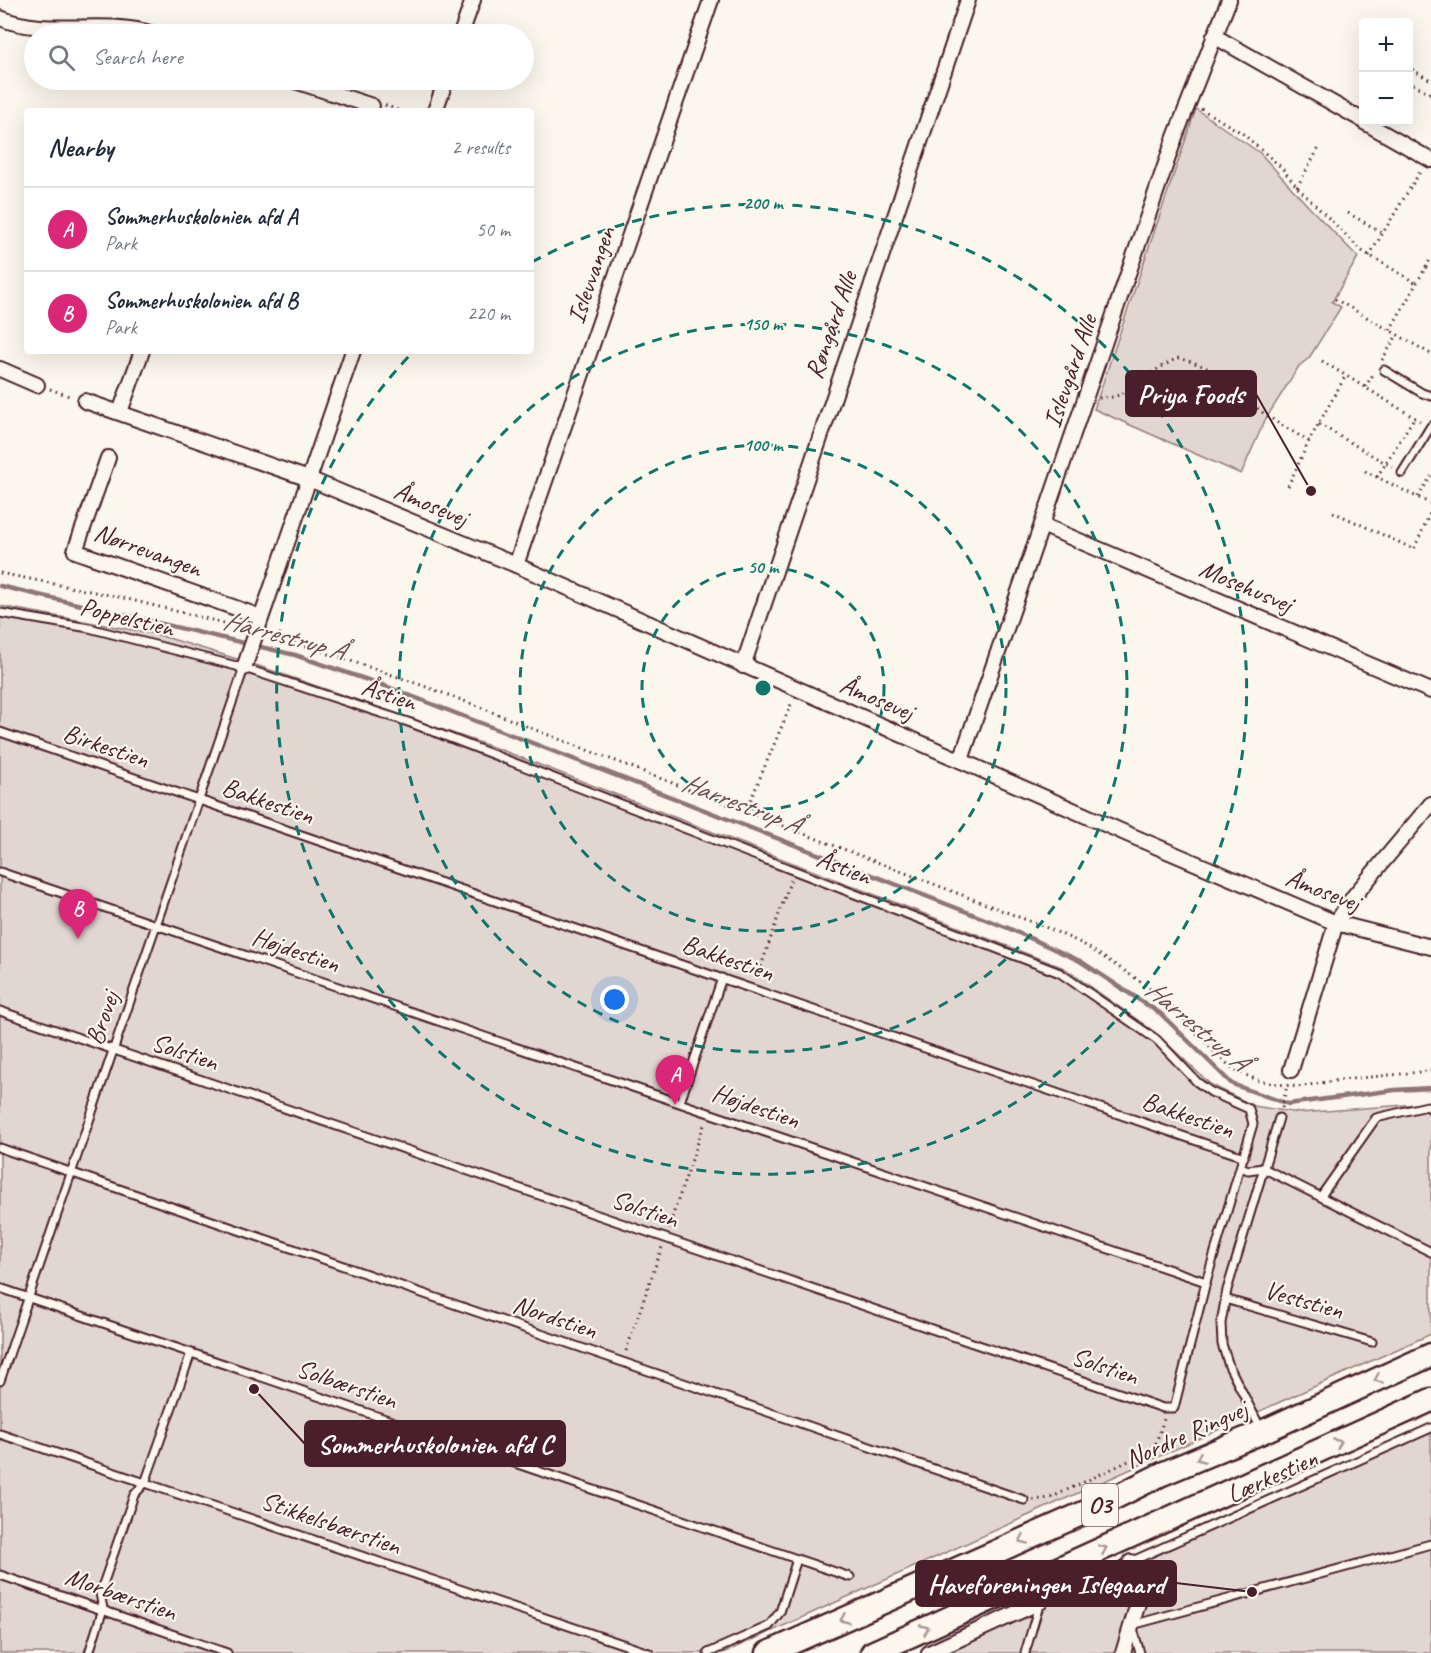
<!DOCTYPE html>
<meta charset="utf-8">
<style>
body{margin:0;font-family:Caveat,sans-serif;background:#f2f2f3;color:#1f2937}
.controls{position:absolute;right:18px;top:18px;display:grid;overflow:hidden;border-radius:6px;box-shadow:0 6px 24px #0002}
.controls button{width:54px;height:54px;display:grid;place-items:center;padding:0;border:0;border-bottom:2px solid #e0e1e3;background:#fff;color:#1f2937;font:30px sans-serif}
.you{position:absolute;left:615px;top:1000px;width:21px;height:21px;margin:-15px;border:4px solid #fff;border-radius:50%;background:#1a73e8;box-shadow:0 0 0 9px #1a73e833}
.badge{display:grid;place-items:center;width:39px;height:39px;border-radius:50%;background:#db2777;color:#fff;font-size:20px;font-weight:700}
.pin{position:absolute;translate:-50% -50px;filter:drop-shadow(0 2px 3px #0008)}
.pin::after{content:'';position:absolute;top:32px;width:21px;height:18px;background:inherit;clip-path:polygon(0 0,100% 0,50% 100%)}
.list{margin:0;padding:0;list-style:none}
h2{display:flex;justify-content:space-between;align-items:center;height:78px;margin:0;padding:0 24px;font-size:26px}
h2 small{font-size:20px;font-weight:400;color:#747a83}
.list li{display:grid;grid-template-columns:39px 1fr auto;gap:18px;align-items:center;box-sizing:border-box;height:84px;padding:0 24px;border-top:2px solid #e0e1e3}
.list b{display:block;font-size:22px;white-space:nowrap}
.list p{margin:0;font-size:20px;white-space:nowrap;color:#747a83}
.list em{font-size:20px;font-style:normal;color:#747a83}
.icon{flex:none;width:33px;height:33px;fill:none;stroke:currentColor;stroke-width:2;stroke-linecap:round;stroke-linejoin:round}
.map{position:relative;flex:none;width:1431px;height:1653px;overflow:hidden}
.search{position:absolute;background:#fff;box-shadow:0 6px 24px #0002;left:24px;top:24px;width:510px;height:66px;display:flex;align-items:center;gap:15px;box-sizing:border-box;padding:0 21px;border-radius:33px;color:#747a83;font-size:22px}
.panel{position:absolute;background:#fff;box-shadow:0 6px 24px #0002;left:24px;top:108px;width:510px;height:246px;border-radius:6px}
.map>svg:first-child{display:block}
.green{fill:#e2d7d0;stroke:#967b7e;stroke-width:1.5}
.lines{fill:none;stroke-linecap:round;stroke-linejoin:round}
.stream{stroke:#907477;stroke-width:4.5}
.service-casing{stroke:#4a1f2b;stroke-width:11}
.minor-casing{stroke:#4a1f2b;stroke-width:18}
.primary-casing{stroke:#4a1f2b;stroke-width:27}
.path{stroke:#4a1f2b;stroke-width:3;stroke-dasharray:1.5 4.5;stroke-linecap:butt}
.service{stroke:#fbf7ec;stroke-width:7}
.minor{stroke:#fbf7ec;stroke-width:14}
.primary{stroke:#fbf7ec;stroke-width:22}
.oneway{stroke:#ab9695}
.ring{fill:none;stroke:#0f766e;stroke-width:3;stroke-dasharray:10 8}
.labels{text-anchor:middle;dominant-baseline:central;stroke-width:4.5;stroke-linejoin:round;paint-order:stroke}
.shield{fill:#fbf7ec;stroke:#7f6065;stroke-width:1.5}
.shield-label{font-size:24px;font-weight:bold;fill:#4a1f2b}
.street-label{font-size:26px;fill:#4a1f2b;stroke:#fbf7ec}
.water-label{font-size:27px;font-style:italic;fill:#6d4a51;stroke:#fbf7ec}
.centre{fill:#0f766e;stroke:#fbf7ec;stroke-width:3}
.ring-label{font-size:18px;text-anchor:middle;font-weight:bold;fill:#0f766e;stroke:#fbf7ec;stroke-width:4.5;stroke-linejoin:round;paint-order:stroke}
.leader{fill:none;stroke:#4a1f2b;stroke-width:2}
.callout-dot{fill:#4a1f2b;stroke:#fbf7ec;stroke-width:2}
.callout{fill:#4a1f2b;stroke:#4a1f2b;stroke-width:2}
.callout-label{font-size:27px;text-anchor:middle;font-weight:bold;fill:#fff}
</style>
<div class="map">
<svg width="1431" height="1653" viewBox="0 0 1431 1653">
<rect width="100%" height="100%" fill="#fbf7ec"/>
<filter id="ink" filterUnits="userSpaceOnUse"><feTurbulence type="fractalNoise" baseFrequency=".0167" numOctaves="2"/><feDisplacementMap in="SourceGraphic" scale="12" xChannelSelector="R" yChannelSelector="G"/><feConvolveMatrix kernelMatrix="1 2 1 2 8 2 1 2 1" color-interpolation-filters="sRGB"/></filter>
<g filter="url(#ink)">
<!-- green -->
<g class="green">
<path d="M1196,109L1260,153L1308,206L1358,257L1332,302L1341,307L1309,358L1299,366L1265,420L1241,474L1094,409Z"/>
<path d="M0,606L155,634L250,663L504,751L1064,968L1156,1033L1210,1084L1254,1106L1299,1113L1431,1103V1334L723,1653H0Z"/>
<path d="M1431,1433V1653H935Z"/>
</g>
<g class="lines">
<!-- stream -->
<path class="stream" d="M0,586L295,655L388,687L1008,928L1080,961L1161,1014L1232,1084L1288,1104L1395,1090L1431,1088"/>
<defs>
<g id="service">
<path d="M1384,370L1422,393L1431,396"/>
<path d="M1402,473L1431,426"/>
<path d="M0,613L89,628L244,668L411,723L1060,973L1157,1040L1197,1082L1211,1092L1249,1109L1253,1124L1206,1282L1174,1408H1163L0,1011"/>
<path d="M0,732L1244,1157"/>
<path d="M0,872L1206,1282"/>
<path d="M680,1102L722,978"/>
<path d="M0,1148L1024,1500"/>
<path d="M1241,1167L1248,1170L1263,1168L1431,1252"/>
<path d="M1321,1196L1376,1118L1427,1106L1431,1109"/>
<path d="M0,1288L850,1577"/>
<path d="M1225,1299L1372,1342"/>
<path d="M0,1381L244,668"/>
<path d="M1261,1429L1229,1366L1222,1344L1221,1323L1227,1290L1279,1118"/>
<path d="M0,1434L649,1653"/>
<path d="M0,1575L227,1653"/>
<path d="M89,1653L103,1609L100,1593L134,1495L145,1483L191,1353"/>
<path d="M708,1653L769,1626L780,1612L797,1559"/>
<path d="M1025,1653L1040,1602L1431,1428"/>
<path d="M1140,1653L1132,1625L1431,1544"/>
</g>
<g id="minor">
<path d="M0,18C49,38 104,18 153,34"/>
<path d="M461,34L473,0"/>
<path d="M1214,36L1364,121"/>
<path d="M292,80L372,106"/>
<path d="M435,111L446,80"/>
<path d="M1364,122L1431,160"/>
<path d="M0,369L37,385"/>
<path d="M85,401L309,479L516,565L1132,836L1336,923L1431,947"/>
<path d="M120,412L142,351"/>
<path d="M108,458L75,551L261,617"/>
<path d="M1042,525L1431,691"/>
<path d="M516,565L711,0"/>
<path d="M743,666L968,0"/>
<path d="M244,668L353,351"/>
<path d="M961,760L1175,137L1229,0"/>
<path d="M1291,1070L1336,923L1354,896L1431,804"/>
<path d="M929,1653L1040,1602"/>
<path d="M1123,1653L1138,1603V1580L1131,1562"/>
</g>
<g id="primary">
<path d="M768,1653L1088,1511L1162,1474L1262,1432L1431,1355"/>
<path d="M872,1653L1431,1400"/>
</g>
</defs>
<!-- service casing -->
<use href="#service" class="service-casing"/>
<!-- minor casing -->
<use href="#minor" class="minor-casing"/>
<!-- primary casing -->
<use href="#primary" class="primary-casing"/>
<!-- path -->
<g class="path">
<path d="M1408,65L1414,71L1431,80"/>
<path d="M1408,81L1431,94"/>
<path d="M385,105L400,111"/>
<path d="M1201,109L1242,133L1281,167L1297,187L1362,251L1416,283"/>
<path d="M1297,187L1320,146"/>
<path d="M1348,213L1383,233"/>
<path d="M1369,256L1421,170"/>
<path d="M1426,267L1431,270"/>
<path d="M1335,299L1431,354"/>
<path d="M1390,330L1431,258"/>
<path d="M1382,360L1397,335"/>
<path d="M1322,361L1420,421"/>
<path d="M1365,387L1374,373"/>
<path d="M50,389L72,397"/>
<path d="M1099,398L1114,397L1130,390L1144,377L1177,358C1222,368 1228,386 1262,412C1277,423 1293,432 1309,441"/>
<path d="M1319,424L1392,467"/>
<path d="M1365,471L1431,504"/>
<path d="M1377,477L1414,418"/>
<path d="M1288,486L1309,441L1346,375"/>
<path d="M1418,497L1431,476"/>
<path d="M1333,512L1414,549L1431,511"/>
<path d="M0,573L119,597L244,628"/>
<path d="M271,636C360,663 447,692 533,729L1050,929L1083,944L1137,979L1168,1003L1218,1056L1236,1071L1260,1081L1297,1087L1340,1080L1431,1071"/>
<path d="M746,811L792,702"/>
<path d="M757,978L791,879"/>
<path d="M1282,1108L1287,1085"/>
<path d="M668,1229L705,1122"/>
<path d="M626,1351L662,1247"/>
<path d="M1033,1500L1050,1498L1154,1449L1164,1419"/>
</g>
<!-- service -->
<use href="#service" class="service"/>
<!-- minor -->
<use href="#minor" class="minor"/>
<!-- primary -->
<use href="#primary" class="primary"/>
</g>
<!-- one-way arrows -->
<defs><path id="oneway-chevron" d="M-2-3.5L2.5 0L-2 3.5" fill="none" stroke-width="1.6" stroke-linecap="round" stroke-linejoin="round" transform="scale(1.5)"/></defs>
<g class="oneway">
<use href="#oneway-chevron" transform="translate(1378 1379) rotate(156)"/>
<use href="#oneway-chevron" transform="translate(1338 1443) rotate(-24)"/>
<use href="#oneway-chevron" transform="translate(1200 1458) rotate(157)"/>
<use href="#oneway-chevron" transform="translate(1023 1540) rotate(156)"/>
<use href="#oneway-chevron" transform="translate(1103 1549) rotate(-24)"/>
<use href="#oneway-chevron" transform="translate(844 1619) rotate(156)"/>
<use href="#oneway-chevron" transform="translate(925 1629) rotate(-24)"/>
</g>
</g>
<!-- distance rings -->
<g class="ring">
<circle cx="763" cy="688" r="121"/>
<circle cx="763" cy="688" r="243"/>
<circle cx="763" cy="688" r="364"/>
<path d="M532 262A485 485 0 1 1 414 351"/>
</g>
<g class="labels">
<!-- shield labels -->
<rect class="shield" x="1082" y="1484" width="36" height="42" rx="4.5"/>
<g class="shield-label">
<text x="1100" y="1505">O3</text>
</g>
<!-- street labels -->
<g class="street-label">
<text transform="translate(591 275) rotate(-71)">Islevvangen</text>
<text transform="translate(831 325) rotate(-71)">Røngård Alle</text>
<text transform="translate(1070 371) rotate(-71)">Islevgård Alle</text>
<text transform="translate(431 504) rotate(23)">Åmosevej</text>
<text transform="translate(148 550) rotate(20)">Nørrevangen</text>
<text transform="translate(1246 586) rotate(23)">Mosehusvej</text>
<text transform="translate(127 617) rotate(14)">Poppelstien</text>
<text transform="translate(389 694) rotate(18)">Åstien</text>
<text transform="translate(877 698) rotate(23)">Åmosevej</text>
<text transform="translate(106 746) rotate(19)">Birkestien</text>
<text transform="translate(268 801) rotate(19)">Bakkestien</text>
<text transform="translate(844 867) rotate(21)">Åstien</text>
<text transform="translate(1323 890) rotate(21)">Åmosevej</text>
<text transform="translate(296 950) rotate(19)">Højdestien</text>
<text transform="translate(728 958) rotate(19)">Bakkestien</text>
<text transform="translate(102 1018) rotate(-71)">Brovej</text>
<text transform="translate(185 1052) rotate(19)">Solstien</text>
<text transform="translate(756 1106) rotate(19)">Højdestien</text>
<text transform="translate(1188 1115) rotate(19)">Bakkestien</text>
<text transform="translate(645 1209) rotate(19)">Solstien</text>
<text transform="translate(1304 1300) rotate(16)">Veststien</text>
<text transform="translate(555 1317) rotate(19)">Nordstien</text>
<text transform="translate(1105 1366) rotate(19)">Solstien</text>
<text transform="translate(347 1384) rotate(19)">Solbærstien</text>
<text transform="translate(1186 1434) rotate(-24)">Nordre Ringvej</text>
<text transform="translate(1272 1476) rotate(-24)">Lærkestien</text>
<text transform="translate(331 1523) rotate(19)">Stikkelsbærstien</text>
<text transform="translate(121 1594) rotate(19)">Morbærstien</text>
</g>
<!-- water labels -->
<g class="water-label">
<text transform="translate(284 635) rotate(15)">Harrestrup Å</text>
<text transform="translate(741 803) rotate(21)">Harrestrup Å</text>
<text transform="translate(1197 1025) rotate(40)">Harrestrup Å</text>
</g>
</g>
<circle cx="763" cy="688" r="9" class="centre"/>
<g class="ring-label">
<text x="763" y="209">200 m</text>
<text x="763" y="330">150 m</text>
<text x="763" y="451">100 m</text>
<text x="763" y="573">50 m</text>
</g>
<!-- callouts -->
<path class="leader" d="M1311 491L1256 394M254 1389L305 1444M1252 1592L1176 1583"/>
<g class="callout-dot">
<circle cx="1311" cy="491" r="6"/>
<circle cx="254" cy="1389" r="6"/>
<circle cx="1252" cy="1592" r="6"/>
</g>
<g class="callout">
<rect x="1126" y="371" width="130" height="45" rx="6"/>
<rect x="305" y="1421" width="260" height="45" rx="6"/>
<rect x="916" y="1561" width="260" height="45" rx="6"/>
</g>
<g class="callout-label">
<text x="1191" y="403">Priya Foods</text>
<text x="435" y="1453">Sommerhuskolonien afd C</text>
<text x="1046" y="1593">Haveforeningen Islegaard</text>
</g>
</svg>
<div class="controls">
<button>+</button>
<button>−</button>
</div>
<div class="you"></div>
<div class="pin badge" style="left:675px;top:1105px">A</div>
<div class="pin badge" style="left:78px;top:939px">B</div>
<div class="search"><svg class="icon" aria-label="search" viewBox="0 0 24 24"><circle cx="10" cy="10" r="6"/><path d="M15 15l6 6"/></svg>Search here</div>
<section class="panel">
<h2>Nearby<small>2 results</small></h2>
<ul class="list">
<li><span class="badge">A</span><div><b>Sommerhuskolonien afd A</b><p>Park</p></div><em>50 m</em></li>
<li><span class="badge">B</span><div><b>Sommerhuskolonien afd B</b><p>Park</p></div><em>220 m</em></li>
</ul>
</section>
</div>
